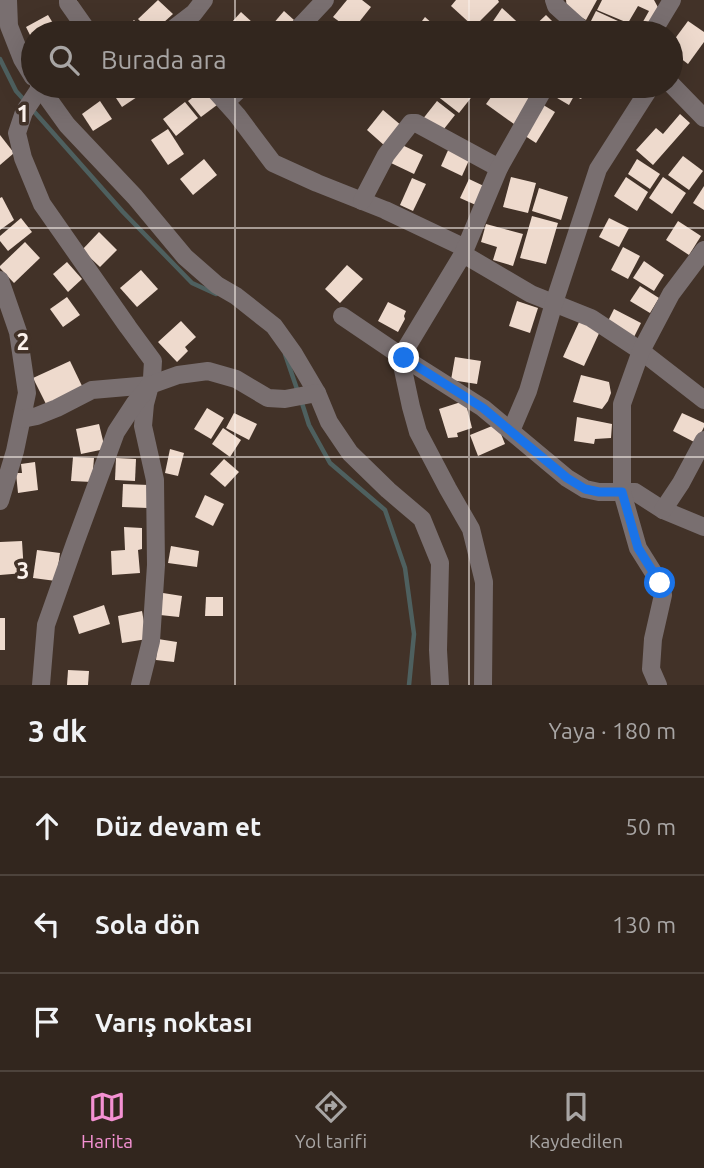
<!DOCTYPE html>
<html lang="tr">
<meta charset="utf-8">
<style>
body{margin:0;font-family:Ubuntu,sans-serif;background:#3d322b;color:#f1f3f6}
.stop{position:absolute;width:21px;height:21px;margin:-16px;border:5px solid #1a73e8;border-radius:50%;background:#fff}
.stop.end{background:#1a73e8;border-color:#fff;box-shadow:0 2px 7px #0008}
.list{margin:0;padding:0;list-style:none}
h2{display:flex;justify-content:space-between;align-items:center;height:91px;margin:0;padding:0 28px;font-size:30px}
h2 small{font-size:23px;font-weight:400;color:#a8a5a4}
.list li{display:grid;grid-template-columns:46px 1fr auto;gap:21px;align-items:center;box-sizing:border-box;height:98px;padding:0 28px;border-top:2px solid #4d433c}
.list b{display:block;font-size:26px;white-space:nowrap}
.list em{font-size:23px;font-style:normal;color:#a8a5a4}
.icon{flex:none;width:38px;height:38px;fill:none;stroke:currentColor;stroke-width:2;stroke-linecap:round;stroke-linejoin:round}
.map{position:relative;flex:none;width:704px;height:685px;overflow:hidden}
.search{position:absolute;background:#32261e;box-shadow:0 7px 28px #0002;left:21px;right:21px;top:21px;height:77px;display:flex;align-items:center;gap:18px;box-sizing:border-box;padding:0 24px;border-radius:38px;color:#a8a5a4;font-size:26px}
.sheet{height:385px;background:#32261e}
nav{display:flex;justify-content:space-around;align-items:center;box-sizing:border-box;height:98px;border-top:2px solid #4d433c;background:#32261e;font-size:19px;color:#a8a5a4}
nav a{display:grid;justify-items:center;gap:4px}
nav .on{color:#f491d3}
.map>svg:first-child{display:block}
.lines{fill:none;stroke-linecap:round;stroke-linejoin:round}
.stream{stroke:#4e605f;stroke-width:4.5}
.building{fill:#eedacd}
.minor{stroke:#796f70;stroke-width:18}
.route{stroke:#1a73e8;stroke-width:9}
.grid{fill:none;stroke:#fcf2ec;stroke-width:2;stroke-opacity:0.55}
.grid-label{font-size:23px;text-anchor:middle;font-weight:bold;fill:#fcf2ec;stroke:#423228;stroke-width:7;stroke-linejoin:round;paint-order:stroke}
</style>
<div class="map">
<svg width="704" height="685" viewBox="0 0 704 685">
<rect width="100%" height="100%" fill="#423228"/>
<g class="lines">
<!-- stream -->
<g class="stream">
<path d="M0,59L16,91L26,102"/>
<path d="M31,108L123,212L192,283L216,294"/>
<path d="M285,354L298,392"/>
<path d="M301,400L309,425L330,463L385,510L405,568L414,634L409,685"/>
</g>
</g>
<!-- building -->
<g class="building">
<path d="M158,0L173,14L152,33L138,19Z"/>
<path d="M347,0H362L371,7L352,31L333,17Z"/>
<path d="M456,0H498L499,2L474,27L451,6Z"/>
<path d="M566,0H597L586,20L567,9Z"/>
<path d="M602,0H654L660,11L649,32L640,27L649,11L638,6L628,23L597,10Z"/>
<path d="M502,8L526,30L524,33H485Z"/>
<path d="M284,11L294,20L282,33H268L266,32Z"/>
<path d="M596,11L629,26L626,33H602L588,27Z"/>
<path d="M241,12L264,33H222Z"/>
<path d="M48,15L59,33H33V41L26,27Z"/>
<path d="M546,15L559,28L554,33H531L529,31Z"/>
<path d="M425,17L443,33H413Z"/>
<path d="M134,20L147,33H120Z"/>
<path d="M688,21L704,32V42L688,64L671,51V44Z"/>
<path d="M108,86H130L137,97L122,107Z"/>
<path d="M444,86H463L474,94L459,113L436,95Z"/>
<path d="M499,86H511L531,100L514,124L486,104Z"/>
<path d="M558,86H597L595,90L589,88L581,99L574,96L569,105L552,95Z"/>
<path d="M204,89L217,105L201,117L188,101Z"/>
<path d="M100,101L112,119L93,131L82,114Z"/>
<path d="M437,101L455,115L440,134L422,120Z"/>
<path d="M185,102L198,118L176,136L163,119Z"/>
<path d="M540,103L555,112L536,143L522,134Z"/>
<path d="M383,110L402,126L385,146L367,130Z"/>
<path d="M680,114L690,123L653,165L636,150L656,128L663,134Z"/>
<path d="M168,129L184,154L168,165L151,140Z"/>
<path d="M0,135L14,153L0,165Z"/>
<path d="M400,144L423,155L414,174L391,163Z"/>
<path d="M449,148L470,158L462,176L441,166Z"/>
<path d="M683,156L703,171L689,190L668,175Z"/>
<path d="M204,159L217,175L193,195L180,179Z"/>
<path d="M637,159L660,174L650,189L628,174Z"/>
<path d="M511,177L536,183L528,213L503,207Z"/>
<path d="M626,177L648,192L637,211L614,196Z"/>
<path d="M663,177L686,193L672,214L649,198Z"/>
<path d="M412,178L426,184L413,211L400,205Z"/>
<path d="M469,179L486,187L478,206L460,198Z"/>
<path d="M704,186V210L693,203Z"/>
<path d="M539,188L568,197L561,220L532,211Z"/>
<path d="M2,197L14,220L0,230V198Z"/>
<path d="M532,216L558,223L546,264L520,258Z"/>
<path d="M21,218L32,232L8,251L0,241V236Z"/>
<path d="M609,218L629,228L619,247L599,237Z"/>
<path d="M678,221L701,236L689,255L666,240Z"/>
<path d="M486,224L523,234L513,266L493,260L497,247L481,242Z"/>
<path d="M99,232L117,250L100,267L82,250Z"/>
<path d="M25,242L40,258L14,283L0,268V266Z"/>
<path d="M623,247L640,256L628,279L611,270Z"/>
<path d="M644,261L664,275L654,291L633,278Z"/>
<path d="M67,262L82,279L68,292L53,274Z"/>
<path d="M347,265L363,279L340,303L325,289Z"/>
<path d="M141,270L158,289L137,307L120,288Z"/>
<path d="M640,286L659,298L650,313L630,301Z"/>
<path d="M67,297L80,315L63,327L50,309Z"/>
<path d="M517,301L538,308L530,333L509,326Z"/>
<path d="M388,302L406,311L404,316L405,319L398,332L378,321Z"/>
<path d="M614,309L641,323L634,337L607,323Z"/>
<path d="M580,320L601,329L584,366L563,357Z"/>
<path d="M181,321L196,337L185,347L188,351L177,362L158,342Z"/>
<path d="M455,357L481,361L477,384L451,380Z"/>
<path d="M70,361L83,388L47,406L33,378Z"/>
<path d="M581,375L609,382L611,393L608,401L602,409L573,402Z"/>
<path d="M461,402L466,404L472,428L457,433L458,437L448,438L439,409Z"/>
<path d="M207,408L224,418L211,439L194,429Z"/>
<path d="M234,413L257,424L249,440L226,428Z"/>
<path d="M682,413L704,423V427L696,443L673,431Z"/>
<path d="M577,417L612,424L611,438L595,439L594,444L574,441Z"/>
<path d="M99,424L105,449L81,454L76,429Z"/>
<path d="M497,424L505,444L478,456L470,435Z"/>
<path d="M223,428L241,440L230,457L212,444Z"/>
<path d="M170,449L184,453L178,476L165,473Z"/>
<path d="M73,457L94,458L92,482L71,481Z"/>
<path d="M116,458L136,459L135,481L115,480Z"/>
<path d="M224,459L239,472L225,487L210,474Z"/>
<path d="M35,462L38,490L18,493L16,473H22L21,464Z"/>
<path d="M123,484L149,485L148,508L122,507Z"/>
<path d="M205,495L224,504L213,526L195,517Z"/>
<path d="M124,527L142,528V549L138,550L140,573L112,575L111,551L125,550Z"/>
<path d="M22,541L24,573L0,575V542Z"/>
<path d="M171,546L199,551L197,567L168,563Z"/>
<path d="M37,550L60,553L56,581L33,578Z"/>
<path d="M163,593L182,596L179,617L160,615Z"/>
<path d="M206,597H223V616H205Z"/>
<path d="M104,605L110,624L79,634L73,616Z"/>
<path d="M142,611L147,639L122,643L118,616Z"/>
<rect x="0" y="618" width="5" height="32"/>
<path d="M158,639L177,642L174,662L156,660Z"/>
<path d="M68,670L89,671L88,685H67Z"/>
</g>
<g class="lines">
<!-- minor -->
<g class="minor">
<path d="M8,0L9,26L22,59L33,77"/>
<path d="M68,0V3L89,33"/>
<path d="M554,0L556,6L586,33"/>
<path d="M168,33L194,13L204,0"/>
<path d="M294,33L325,0"/>
<path d="M652,33L672,0"/>
<path d="M671,84L704,118"/>
<path d="M39,86L67,125L135,197L185,257L217,285L236,296L274,326L294,354L317,393L329,422L350,453L388,490L422,519L440,563L438,650L440,685"/>
<path d="M211,86L237,115L273,163L317,183L385,210L465,248"/>
<path d="M40,88L24,112L17,133L23,158L42,204L128,327L153,361L152,378L145,404L143,426L155,480L156,565L151,641L140,685"/>
<path d="M226,102L243,86"/>
<path d="M362,201L386,155L411,123H416L499,168"/>
<path d="M463,254L531,294L591,318L641,351L704,400"/>
<path d="M0,280L18,332L27,393L15,451L0,501"/>
<path d="M342,316L404,358L483,408L567,478L585,489L599,492H635L663,510L704,527"/>
<path d="M22,419L37,416L57,408L92,390L150,385"/>
<path d="M511,431L528,391L554,303L598,169L651,86"/>
<path d="M663,510L681,483L704,440"/>
<path d="M41,685L46,625L75,543L116,432L135,403L150,385L178,375L208,371L236,379L268,398L285,399L317,393"/>
<path d="M483,685L484,582L471,529L448,489L418,432L411,407L402,365L405,350L463,254L499,168L542,92L547,86"/>
<path d="M658,685L651,669L653,639L663,595L660,583L638,548L622,492V404L641,351L671,294L704,250"/>
</g>
</g>
<g class="lines">
<!-- route -->
<path class="route" d="M404,358L483,408L567,478L585,489L599,492H622L638,548L660,583"/>
</g>
<!-- grid -->
<path class="grid" d="M235,0V33M469,0V33M235,86V685M469,86V685M0,228H704M0,457H704"/>
<g class="grid-label">
<text x="23" y="122">1</text>
<text x="23" y="350">2</text>
<text x="23" y="579">3</text>
</g>
</svg>
<div class="stop" style="left:660px;top:583px"></div>
<div class="stop end" style="left:404px;top:358px"></div>
<div class="search"><svg class="icon" aria-label="search" viewBox="0 0 24 24"><circle cx="10" cy="10" r="6"/><path d="M15 15l6 6"/></svg>Burada ara</div>
</div>
<section class="sheet">
<h2>3 dk<small>Yaya · 180 m</small></h2>
<ul class="list">
<li><svg class="icon" aria-label="ahead" viewBox="0 0 24 24"><path d="M12 20V5M6 11l6-6 6 6"/></svg><div><b>Düz devam et</b></div><em>50 m</em></li>
<li><svg class="icon" aria-label="left" viewBox="0 0 24 24"><path d="M17 20v-9H6M10 6l-5 5 5 5"/></svg><div><b>Sola dön</b></div><em>130 m</em></li>
<li><svg class="icon" aria-label="arrive" viewBox="0 0 24 24"><path d="M6 21V4h12l-3 4 3 4H6"/></svg><div><b>Varış noktası</b></div></li>
</ul>
</section>
<nav>
<a class="on"><svg class="icon" aria-label="map" viewBox="0 0 24 24"><path d="M3 6l6-2 6 2 6-2v14l-6 2-6-2-6 2zM9 4v14M15 6v14"/></svg>Harita</a>
<a><svg class="icon" aria-label="directions" viewBox="0 0 24 24"><path d="M12 3l9 9-9 9-9-9zM9 14v-3h6M13 9l2 2-2 2"/></svg>Yol tarifi</a>
<a><svg class="icon" aria-label="saved" viewBox="0 0 24 24"><path d="M7 4h10v16l-5-4-5 4z"/></svg>Kaydedilen</a>
</nav>
